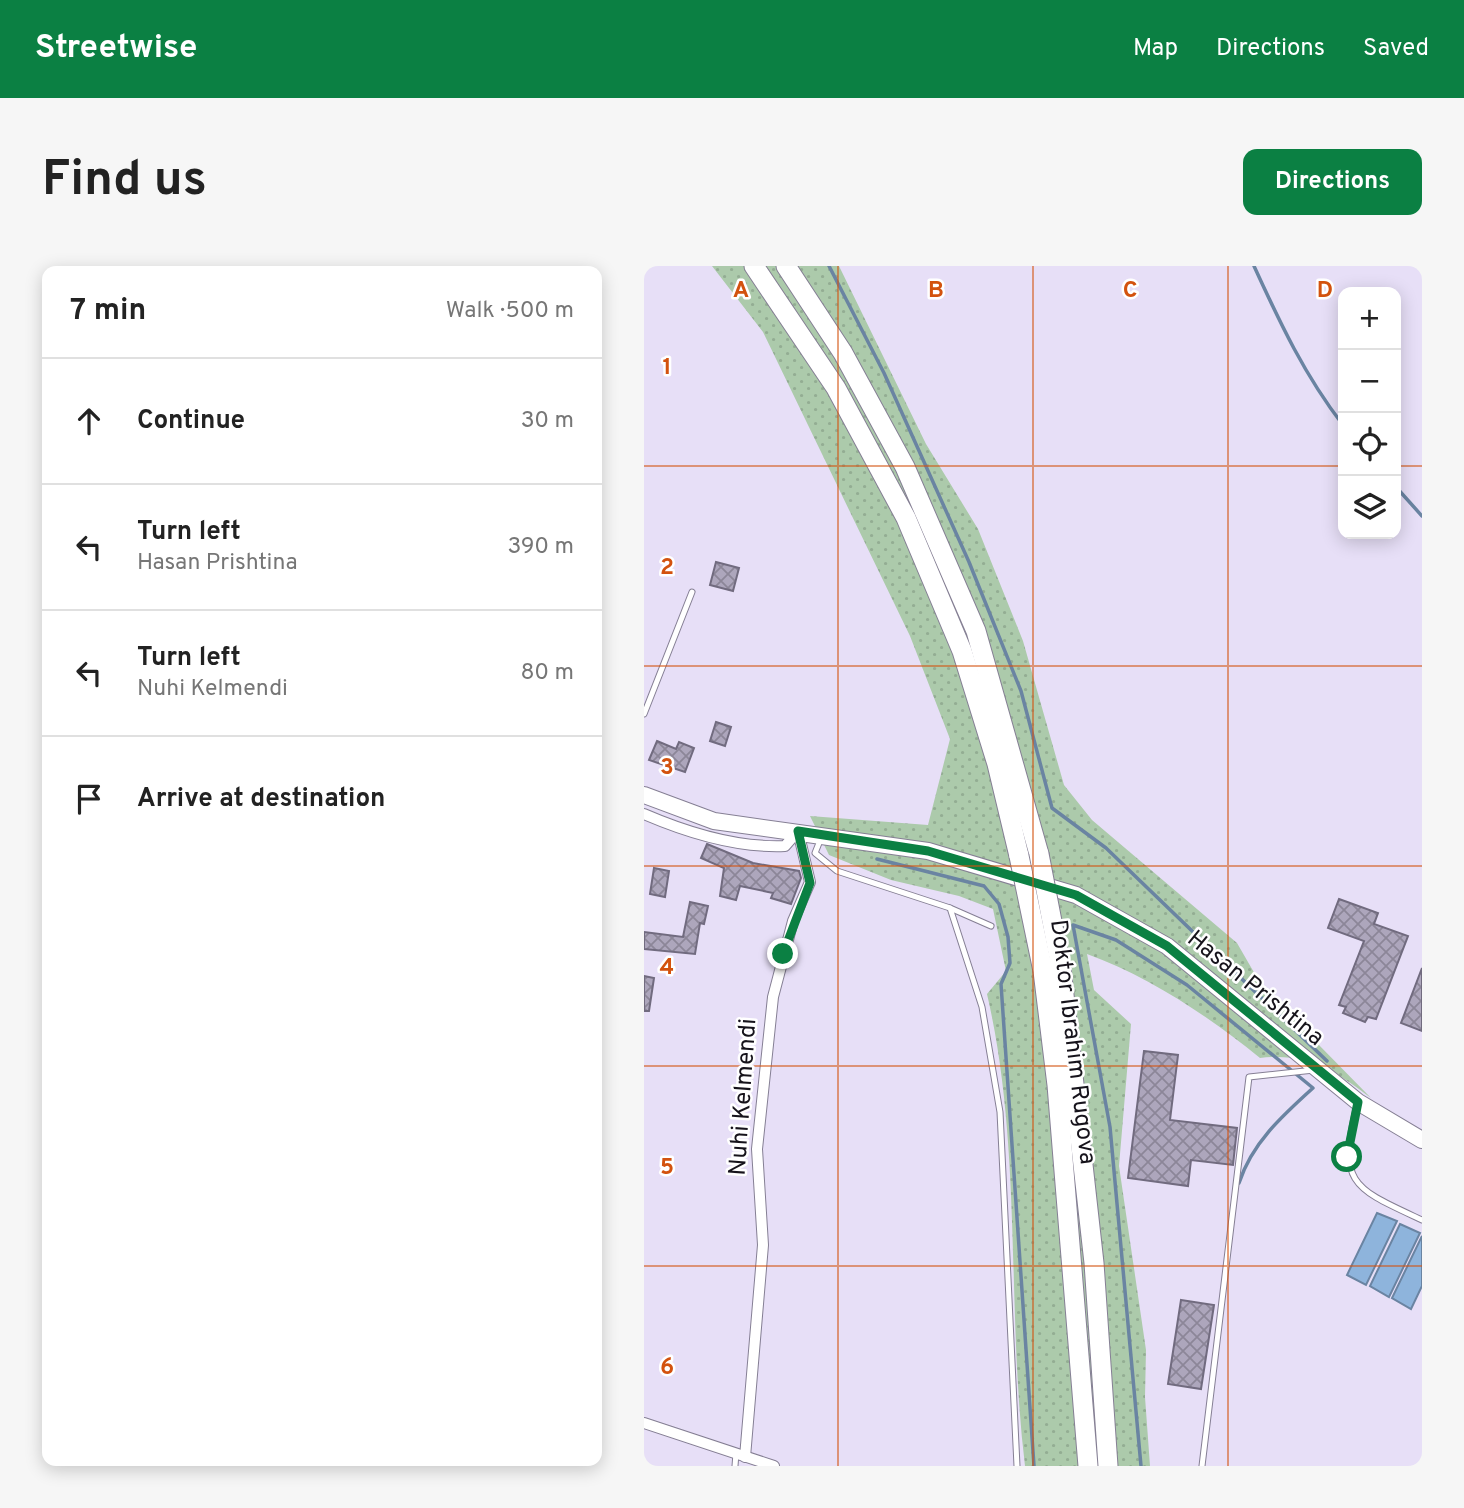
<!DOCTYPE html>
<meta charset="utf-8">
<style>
body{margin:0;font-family:Overpass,sans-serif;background:#f6f6f6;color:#222}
.controls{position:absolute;right:21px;top:21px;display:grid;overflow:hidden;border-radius:14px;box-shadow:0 4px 18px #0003}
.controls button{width:63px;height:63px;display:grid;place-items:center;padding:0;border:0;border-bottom:2px solid #e0e0e0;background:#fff;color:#222;font:35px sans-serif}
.stop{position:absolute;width:21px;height:21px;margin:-16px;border:5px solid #0b8043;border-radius:50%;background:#fff}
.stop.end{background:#0b8043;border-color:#fff;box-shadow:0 2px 7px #0008}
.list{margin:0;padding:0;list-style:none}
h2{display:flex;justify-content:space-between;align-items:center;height:91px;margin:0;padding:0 28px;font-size:30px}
h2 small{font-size:23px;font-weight:400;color:#767676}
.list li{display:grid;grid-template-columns:46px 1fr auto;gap:21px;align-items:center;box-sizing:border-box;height:126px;padding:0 28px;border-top:2px solid #e0e0e0}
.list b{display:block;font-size:26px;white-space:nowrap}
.list p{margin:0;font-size:23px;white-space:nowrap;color:#767676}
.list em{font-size:23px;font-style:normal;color:#767676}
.icon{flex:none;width:38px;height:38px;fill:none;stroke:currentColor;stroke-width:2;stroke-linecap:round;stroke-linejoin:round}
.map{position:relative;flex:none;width:778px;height:1200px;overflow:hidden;border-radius:14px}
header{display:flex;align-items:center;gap:42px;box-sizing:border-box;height:98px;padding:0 35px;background:#0b8043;color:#fff}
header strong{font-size:33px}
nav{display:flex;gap:38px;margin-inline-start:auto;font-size:24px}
.intro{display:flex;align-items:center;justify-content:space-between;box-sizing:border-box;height:168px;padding:0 42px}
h1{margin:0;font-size:49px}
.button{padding:18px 32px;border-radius:14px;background:#0b8043;color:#fff;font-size:24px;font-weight:700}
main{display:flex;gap:42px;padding:0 42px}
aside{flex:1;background:#fff;border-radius:14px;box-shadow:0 4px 18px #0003}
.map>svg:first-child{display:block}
.grass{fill:url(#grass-dots)}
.water{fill:#8eb4dc;stroke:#6a84a2;stroke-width:2}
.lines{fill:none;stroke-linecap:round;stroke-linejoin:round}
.stream{stroke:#6a84a2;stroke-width:3.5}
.building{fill:url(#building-cross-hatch);stroke:#716b7f;stroke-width:2}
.lane-casing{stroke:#857f94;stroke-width:7}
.street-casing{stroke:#857f94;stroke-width:12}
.secondary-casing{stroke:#857f94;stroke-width:18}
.highway-casing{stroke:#857f94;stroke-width:21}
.lane{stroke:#fff;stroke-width:5}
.street{stroke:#fff;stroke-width:10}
.secondary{stroke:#fff;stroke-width:16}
.highway{stroke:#fff;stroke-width:19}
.highway-bridge-casing{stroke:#857f94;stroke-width:21;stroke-linecap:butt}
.highway-bridge{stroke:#fff;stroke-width:19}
.route{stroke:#0b8043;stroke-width:9}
.grid{fill:none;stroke:#d3520e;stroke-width:2;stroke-opacity:0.55}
.labels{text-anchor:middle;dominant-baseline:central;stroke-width:5;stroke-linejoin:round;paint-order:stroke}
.street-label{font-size:24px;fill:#16131b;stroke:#fff}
.grid-label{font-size:23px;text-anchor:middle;font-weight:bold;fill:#d3520e;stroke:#fff;stroke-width:5;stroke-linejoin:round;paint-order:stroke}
</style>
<header>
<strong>Streetwise</strong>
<nav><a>Map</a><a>Directions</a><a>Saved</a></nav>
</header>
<div class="intro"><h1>Find us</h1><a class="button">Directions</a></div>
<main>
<aside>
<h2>7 min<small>Walk · 500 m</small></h2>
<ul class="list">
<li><svg class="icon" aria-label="ahead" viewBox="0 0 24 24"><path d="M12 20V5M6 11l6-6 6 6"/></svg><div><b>Continue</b></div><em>30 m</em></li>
<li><svg class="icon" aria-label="left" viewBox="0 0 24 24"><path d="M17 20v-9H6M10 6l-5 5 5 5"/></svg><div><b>Turn left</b><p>Hasan Prishtina</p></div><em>390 m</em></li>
<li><svg class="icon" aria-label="left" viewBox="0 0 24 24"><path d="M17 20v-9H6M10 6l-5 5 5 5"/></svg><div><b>Turn left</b><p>Nuhi Kelmendi</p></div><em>80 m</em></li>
<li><svg class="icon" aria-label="arrive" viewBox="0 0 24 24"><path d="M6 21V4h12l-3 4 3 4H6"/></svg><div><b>Arrive at destination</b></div></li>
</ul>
</aside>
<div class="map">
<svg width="778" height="1200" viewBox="0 0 778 1200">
<defs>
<pattern id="grass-dots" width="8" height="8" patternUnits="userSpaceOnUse" patternTransform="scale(1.75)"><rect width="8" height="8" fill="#accaab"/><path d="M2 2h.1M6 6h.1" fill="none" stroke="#93ad93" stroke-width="1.8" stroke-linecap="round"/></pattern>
<pattern id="building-cross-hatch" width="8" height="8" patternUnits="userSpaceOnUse" patternTransform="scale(1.75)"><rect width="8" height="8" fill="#ada6bc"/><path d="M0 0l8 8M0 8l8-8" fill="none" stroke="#8c8698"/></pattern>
</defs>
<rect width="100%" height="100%" fill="#e7dff7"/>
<!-- grass -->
<path class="grass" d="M68,0H195L282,178L334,263L379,375L420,519L448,554L593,677L619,722L727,832C692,805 662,786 616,792C566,751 504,710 443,688L450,724L487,758L475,900L502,1084L501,1131L506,1200H381C362,1043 379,883 343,728L362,705L349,643L315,630L247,614L185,589L166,550L284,559L306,473L266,370L119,66Z"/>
<!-- water -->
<g class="water">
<path d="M733,947L753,955L722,1019L703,1009Z"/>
<path d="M756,958L776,967L745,1031L726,1020Z"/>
<path d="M778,970V1020L767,1043L748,1032Z"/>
</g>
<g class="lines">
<!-- stream -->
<g class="stream">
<path d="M185,0L240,107L325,296L377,425L408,542L462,582L683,795"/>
<path d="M610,0C636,57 661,110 699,159"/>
<path d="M752,221L778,250"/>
<path d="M233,593L340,620L355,638L364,671L366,697L357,718L390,1200"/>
<path d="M497,1200L466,861L429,659L472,674L543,719L669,822C638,850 608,877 595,917"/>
</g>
</g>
<!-- building -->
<g class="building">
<path d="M72,296L95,302L89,325L66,319Z"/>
<path d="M72,456L87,461L81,480L66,475Z"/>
<path d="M13,475L32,483L35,476L50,482L41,506L5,494Z"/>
<path d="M63,578L109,597L155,605L157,612L147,638L127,632L129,627L96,620L92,634L76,630L80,602L57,592Z"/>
<path d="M10,602L25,605L21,631L6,628Z"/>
<path d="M695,633L734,647L730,658L764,670L732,753L724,751L721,756L699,747L702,741L695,739L720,675L684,662Z"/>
<path d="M46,636L64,640L60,658L56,657L51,688L0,683V666L39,671Z"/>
<path d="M778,702V765L757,757Z"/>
<path d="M0,710L10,712L5,745H0Z"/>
<path d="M500,785L534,789L526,854L593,862L589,899L547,894L544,920L484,912Z"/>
<path d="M537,1034L570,1039L557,1123L524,1118Z"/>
</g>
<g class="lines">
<defs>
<g id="lane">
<path d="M0,448L48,326"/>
<path d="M177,572L171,587L193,605L306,642L338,741L356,846L373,1200"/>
<path d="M306,642L347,660"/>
<path d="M713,839C693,918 709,922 778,954"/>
<path d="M91,1200L92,1187"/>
<path d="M558,1200L605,811L670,804"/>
</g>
<g id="street">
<path d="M0,548C44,567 93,582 141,580L154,565"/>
<path d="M0,1157L130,1200"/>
<path d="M101,1191L119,979L113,883L129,731L149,655L166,616L154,565"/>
</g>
<path id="secondary" d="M0,529L70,555L284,585L432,629L523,680L714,836L778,874"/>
<g id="highway">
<path d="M110,0L192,122L262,252L318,385L353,498L375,590"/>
<path d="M142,0L199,87L261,201L332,365L395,588"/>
<path d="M417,702L450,997L464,1200"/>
<path d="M399,705L413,819L444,1200"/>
</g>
</defs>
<!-- lane casing -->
<use href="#lane" class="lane-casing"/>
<!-- street casing -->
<use href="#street" class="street-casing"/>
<!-- secondary casing -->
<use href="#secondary" class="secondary-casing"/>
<!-- highway casing -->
<use href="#highway" class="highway-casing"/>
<!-- lane -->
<use href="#lane" class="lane"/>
<!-- street -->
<use href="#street" class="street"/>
<!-- secondary -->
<use href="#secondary" class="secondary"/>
<!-- highway -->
<use href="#highway" class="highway"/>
<defs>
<g id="highway-bridge">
<path d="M395,588L417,702"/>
<path d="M375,590L399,705"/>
</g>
</defs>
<!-- highway-bridge casing -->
<use href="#highway-bridge" class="highway-bridge-casing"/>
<!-- highway-bridge -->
<use href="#highway-bridge" class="highway-bridge"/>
</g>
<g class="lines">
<!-- route -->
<path class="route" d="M139,688L166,617L154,565L284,585L432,629L523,680L714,836L703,891"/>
</g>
<!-- grid -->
<path class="grid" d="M194,0V1200M389,0V1200M584,0V1200M0,200H699M752,200H778M0,400H778M0,600H778M0,800H778M0,1000H778"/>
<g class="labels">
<!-- street labels -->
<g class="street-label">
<text transform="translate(611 723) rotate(39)">Hasan Prishtina</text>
<text transform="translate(428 776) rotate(83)">Doktor Ibrahim Rugova</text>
<text transform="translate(100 831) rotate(-86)">Nuhi Kelmendi</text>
</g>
</g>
<g class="grid-label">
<text x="97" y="31">A</text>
<text x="292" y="31">B</text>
<text x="486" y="31">C</text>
<text x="681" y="31">D</text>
<text x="23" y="108">1</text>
<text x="23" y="308">2</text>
<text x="23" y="508">3</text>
<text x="23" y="708">4</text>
<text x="23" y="908">5</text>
<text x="23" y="1108">6</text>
</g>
</svg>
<div class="controls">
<button>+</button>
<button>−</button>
<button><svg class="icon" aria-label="locate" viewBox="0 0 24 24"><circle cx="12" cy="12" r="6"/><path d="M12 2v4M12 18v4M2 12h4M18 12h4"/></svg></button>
<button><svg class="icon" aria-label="layers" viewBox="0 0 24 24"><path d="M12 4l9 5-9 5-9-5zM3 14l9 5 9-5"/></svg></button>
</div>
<div class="stop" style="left:703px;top:891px"></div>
<div class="stop end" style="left:139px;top:688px"></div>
</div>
</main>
